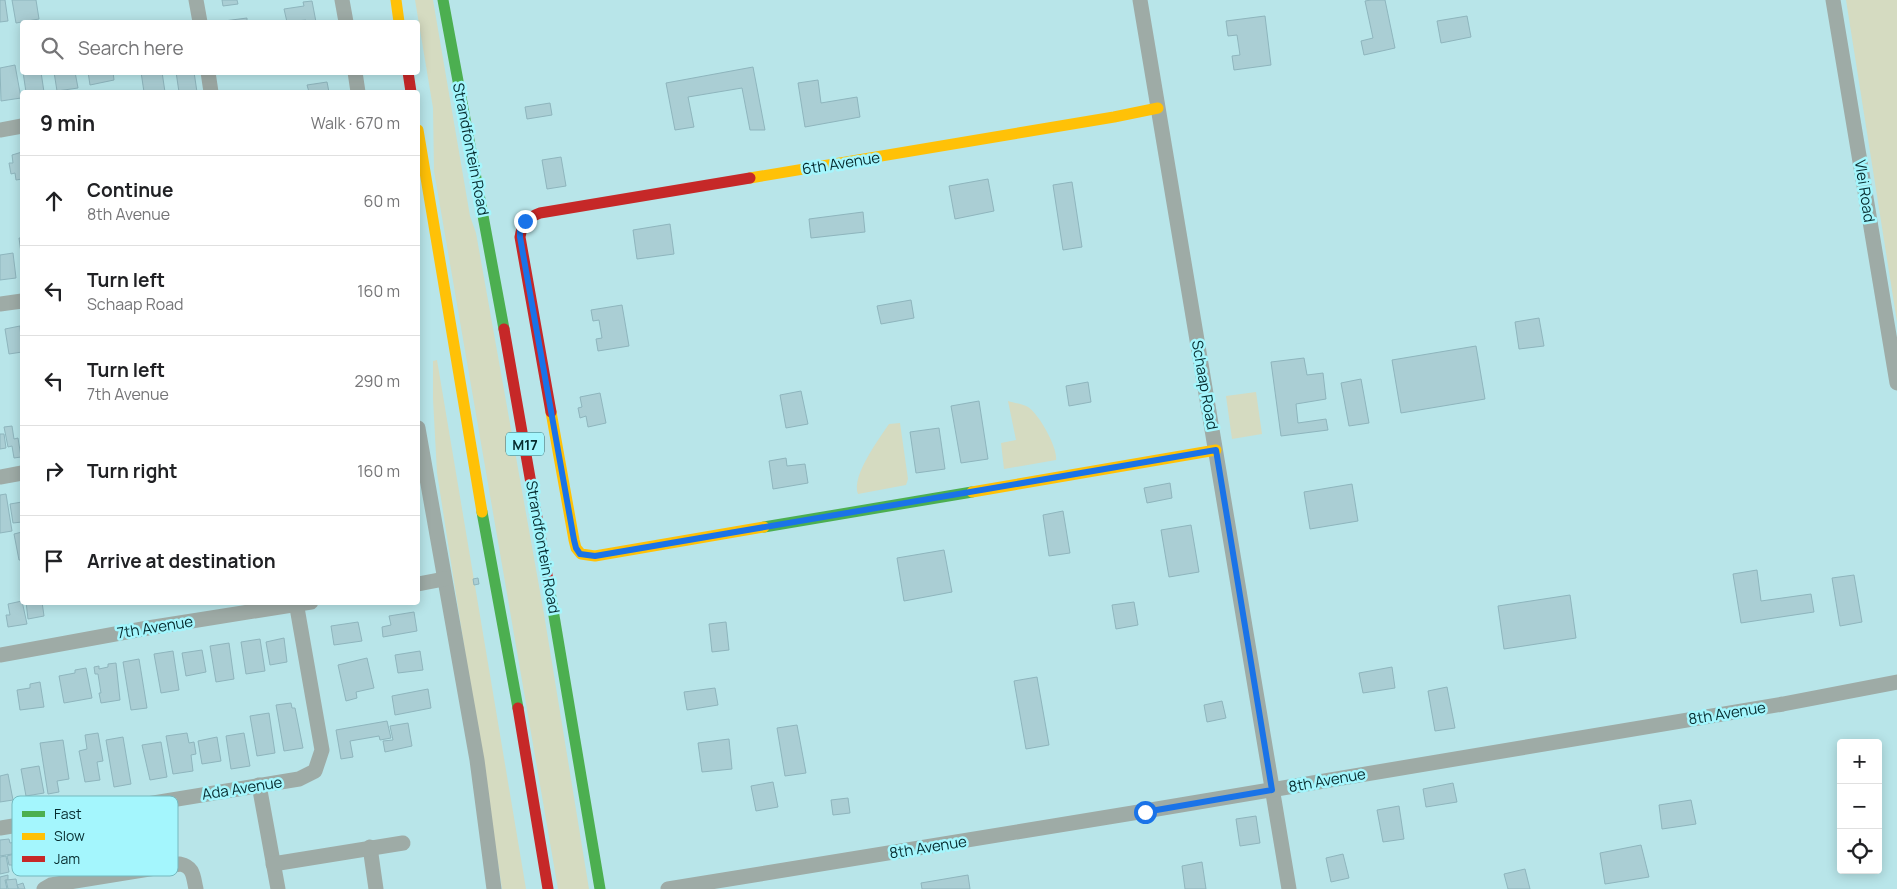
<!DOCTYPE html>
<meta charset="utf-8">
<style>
body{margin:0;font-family:Manrope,sans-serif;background:#f6f6f6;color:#202124}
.controls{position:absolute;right:15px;bottom:15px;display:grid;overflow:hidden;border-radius:5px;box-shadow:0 2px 12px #0003}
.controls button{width:45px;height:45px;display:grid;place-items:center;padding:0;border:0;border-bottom:1px solid #e0e0e0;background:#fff;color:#202124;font:25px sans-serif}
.stop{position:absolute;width:15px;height:15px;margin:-11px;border:4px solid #1a73e8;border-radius:50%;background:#fff}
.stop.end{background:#1a73e8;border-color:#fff;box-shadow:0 1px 5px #0008}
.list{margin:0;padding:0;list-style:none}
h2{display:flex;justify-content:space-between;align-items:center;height:65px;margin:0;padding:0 20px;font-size:21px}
h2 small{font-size:16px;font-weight:400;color:#757577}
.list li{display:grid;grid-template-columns:32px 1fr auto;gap:15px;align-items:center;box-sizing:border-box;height:90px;padding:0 20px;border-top:1px solid #e0e0e0}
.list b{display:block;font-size:19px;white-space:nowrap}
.list p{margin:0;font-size:16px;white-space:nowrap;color:#757577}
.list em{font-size:16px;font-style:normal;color:#757577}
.icon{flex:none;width:28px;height:28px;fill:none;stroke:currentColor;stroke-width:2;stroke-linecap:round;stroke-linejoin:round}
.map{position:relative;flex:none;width:1897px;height:889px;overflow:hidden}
.search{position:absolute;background:#fff;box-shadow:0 2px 12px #0003;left:20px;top:20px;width:400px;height:55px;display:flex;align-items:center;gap:12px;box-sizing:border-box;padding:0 18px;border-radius:5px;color:#757577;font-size:19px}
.panel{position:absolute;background:#fff;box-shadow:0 2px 12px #0003;left:20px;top:90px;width:400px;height:515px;border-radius:5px}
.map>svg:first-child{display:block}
.green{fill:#d5dbc1}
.building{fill:#aaced4;stroke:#8eb5bd}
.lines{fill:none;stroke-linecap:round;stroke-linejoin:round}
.street{stroke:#9eaba6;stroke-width:15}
.fast{stroke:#4caf50;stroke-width:11}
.slow{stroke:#ffc107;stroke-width:11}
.jam{stroke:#c62828;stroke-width:11}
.route{stroke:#1a73e8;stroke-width:6}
.labels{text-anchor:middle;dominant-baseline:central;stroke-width:5;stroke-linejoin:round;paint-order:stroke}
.shield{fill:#a4f6fd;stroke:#35686c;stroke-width:1}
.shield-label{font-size:14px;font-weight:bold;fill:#062b2e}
.street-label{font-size:15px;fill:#062b2e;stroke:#a4f6fd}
.key{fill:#a4f6fd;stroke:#75b9bf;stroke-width:1}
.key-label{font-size:14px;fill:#062b2e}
</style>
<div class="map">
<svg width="1897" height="889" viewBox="0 0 1897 889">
<rect width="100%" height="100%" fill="#b8e5e9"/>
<!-- green -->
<g class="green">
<path d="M415,0H433L470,216L476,233L544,614L589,889H558L434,171L433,108Z"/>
<path d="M1846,0H1897V322Z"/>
<path d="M437,360L526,889H502L437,473L433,399V361Z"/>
<path d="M1256,392L1262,434L1232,439L1226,396Z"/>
<path d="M1008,401C1014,403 1023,404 1028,407C1039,414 1058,448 1056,460L1004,469L1001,443L1016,440Z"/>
<path d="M900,423L908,479L906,485L858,494C851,476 879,439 889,424Z"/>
</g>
<!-- building -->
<g class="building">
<path d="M0,0H5L8,21L0,22Z"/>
<path d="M12,0H36L39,19L16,23Z"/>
<path d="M222,0H237L238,4L223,6Z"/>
<path d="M1371,0H1385L1395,48L1364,55L1361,41L1373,38L1365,1Z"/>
<path d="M312,1L316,22H307L306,20L287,22L284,9L304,6L303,2Z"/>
<path d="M1265,16L1271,65L1234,70L1232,56L1240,55L1237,35L1228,36L1226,21Z"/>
<path d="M1467,16L1471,37L1441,43L1437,21Z"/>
<path d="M247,18V22H224V21Z"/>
<path d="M15,65L21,98L1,101L0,68Z"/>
<path d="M753,67L765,130H750L742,88L688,97L694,127L675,130L666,83Z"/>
<path d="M23,72H41L44,92H26Z"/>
<path d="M54,72H75L78,88L57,91Z"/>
<path d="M88,72H113L114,80L90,85Z"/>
<path d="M141,72H162L165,92H144Z"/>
<path d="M176,72H194L197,92H179Z"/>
<path d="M818,80L821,103L857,97L860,117L805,127L798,83Z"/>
<path d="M327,82L329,92H309L307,85Z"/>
<path d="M550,103L552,115L527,119L525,107Z"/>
<path d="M22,152V179L16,180L15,173L11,174L9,163H13L12,155Z"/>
<path d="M561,157L566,186L547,189L542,160Z"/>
<path d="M988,179L994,211L955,219L949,186Z"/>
<path d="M1072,182L1082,247L1063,250L1053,185Z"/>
<path d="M863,212L865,232L811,238L809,219Z"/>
<path d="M670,224L674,254L637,259L633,230Z"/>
<path d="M19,238H22V260Z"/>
<path d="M13,253L16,278L0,280V255Z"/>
<path d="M911,300L914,318L881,324L877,306Z"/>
<path d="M622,305L629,346L598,351L596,339L602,338L599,320L593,321L591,310Z"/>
<path d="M1539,318L1544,346L1519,349L1515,322Z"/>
<path d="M20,326L22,352L9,354L5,329Z"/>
<path d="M1476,346L1485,399L1401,413L1392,360Z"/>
<path d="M1304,358L1307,375L1323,373L1326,399L1296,404L1298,423L1326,419L1328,430L1281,436L1271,362Z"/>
<path d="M1361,379L1369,423L1349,426L1341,383Z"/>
<path d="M1088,382L1091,402L1069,406L1066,386Z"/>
<path d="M801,391L808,424L786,428L780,395Z"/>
<path d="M600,393L606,423L588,427L586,416L580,418L578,408L582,407L580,397Z"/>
<path d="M979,401L988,459L961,463L951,406Z"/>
<path d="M12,426L14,439L18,438L21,457L14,458L12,446L8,447L4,427Z"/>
<path d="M939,428L945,469L916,473L910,432Z"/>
<path d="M0,434H4L6,448L0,449Z"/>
<path d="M786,458L787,466L805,464L808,483L773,489L769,461Z"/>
<path d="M1170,483L1172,498L1147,503L1144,488Z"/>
<path d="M1352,484L1358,521L1310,529L1304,492Z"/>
<path d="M6,494L12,531L0,533V495Z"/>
<path d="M22,502V522L13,523L10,504Z"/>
<path d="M1063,511L1070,553L1049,556L1043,515Z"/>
<path d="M1191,525L1199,572L1169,577L1161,530Z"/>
<path d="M22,532V560H19L14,534Z"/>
<path d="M944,550L952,592L904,601L897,558Z"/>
<path d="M1757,570L1761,601L1811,594L1814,612L1741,623L1733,574Z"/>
<path d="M1854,575L1862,622L1840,626L1832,578Z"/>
<path d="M478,578L479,584L474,585L473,579Z"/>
<path d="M1570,595L1576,638L1504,649L1498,606Z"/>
<path d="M22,601L27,624L8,627L6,615H10L8,604Z"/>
<path d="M26,602H42L44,616L28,619Z"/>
<path d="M1134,602L1138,625L1116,629L1112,605Z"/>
<path d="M414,612L417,631L383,637L382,627L391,625L389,616Z"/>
<path d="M358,622L362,641L334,645L331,626Z"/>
<path d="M726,622L729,650L712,652L709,624Z"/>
<path d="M284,638L287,662L270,665L266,642Z"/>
<path d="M260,639L265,671L246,674L241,642Z"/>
<path d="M229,643L234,679L216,682L210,646Z"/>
<path d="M202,650L206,672L186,676L182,653Z"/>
<path d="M173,651L179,690L161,693L154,654Z"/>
<path d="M420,651L423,670L398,673L395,655Z"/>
<path d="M367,658L374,688L356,692L357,698L346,701L338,665Z"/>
<path d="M139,659L147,708L131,710L123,662Z"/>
<path d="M116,663L120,700L101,703L99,693H101L98,674H95L94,667L99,666V669L108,667V664Z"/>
<path d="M1392,667L1395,688L1363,693L1359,673Z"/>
<path d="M86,668L92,698L64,703L59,676L75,673V670Z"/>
<path d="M1037,677L1049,745L1026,749L1014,681Z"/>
<path d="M40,682L44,707L20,710L17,690L30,688V684Z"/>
<path d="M1447,687L1455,728L1435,731L1428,691Z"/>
<path d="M715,688L718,705L687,710L684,692Z"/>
<path d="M428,689L431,708L395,715L392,696Z"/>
<path d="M1222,701L1226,718L1207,722L1204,705Z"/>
<path d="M291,703L292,708H295L303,748L284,751L276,705Z"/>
<path d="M269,713L275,753L257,756L250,716Z"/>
<path d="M387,721L391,738L380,740L379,736L350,741L353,757L341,759L336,730Z"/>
<path d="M408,723L412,746L385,752L383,741L393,740L390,726Z"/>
<path d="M797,725L806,773L785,776L777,728Z"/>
<path d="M98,733L103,761L97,762L100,780L85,782L79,751L87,749L85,735Z"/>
<path d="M187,733L189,743L194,742L196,754L191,755L193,771L173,774L166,736Z"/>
<path d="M244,733L250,766L231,769L226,736Z"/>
<path d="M123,737L131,784L114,787L106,740Z"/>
<path d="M217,737L221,761L202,764L198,741Z"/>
<path d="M729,739L732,769L702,772L698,743Z"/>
<path d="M63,740L69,779L57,781L59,792L48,794L40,743Z"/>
<path d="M161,742L167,777L150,780L142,745Z"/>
<path d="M39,766L44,793L26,796L21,769Z"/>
<path d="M8,774L13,800L0,802V776Z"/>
<path d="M773,782L778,807L756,811L751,786Z"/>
<path d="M1453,783L1457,802L1426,807L1423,789Z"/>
<path d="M848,798L850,813L833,815L831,800Z"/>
<path d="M1691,800L1696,824L1662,829L1659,805Z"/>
<path d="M1399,806L1404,839L1383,842L1377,810Z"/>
<path d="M1256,816L1260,843L1240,846L1236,819Z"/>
<path d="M9,839L10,843L16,842L18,853L0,856V840Z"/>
<path d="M1641,845L1649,877L1605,884L1600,853Z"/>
<path d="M18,853L20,867L13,869L12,865H9L7,856Z"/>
<path d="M1343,854L1349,878L1331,882L1326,858Z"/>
<path d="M6,856L9,872L0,874V857Z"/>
<path d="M1202,862L1206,889H1185L1182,866Z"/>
<path d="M1525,869L1530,889H1508L1504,874Z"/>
<path d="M8,875V880H5L7,889H0V877Z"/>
<path d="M968,875L970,889H922L921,883Z"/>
<path d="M16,879L18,889H8L6,880Z"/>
<path d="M23,883L25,889H19L17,885Z"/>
</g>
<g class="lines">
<!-- street -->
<g class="street">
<path d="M196,0L200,22"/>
<path d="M342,0L346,22"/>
<path d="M1140,0L1289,889"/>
<path d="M1833,0L1897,383"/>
<path d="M208,72L211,92"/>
<path d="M355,72L358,92"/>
<path d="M0,130L22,126"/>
<path d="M0,304L22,301"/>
<path d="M418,428L477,760L494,889"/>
<path d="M0,477L22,473"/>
<path d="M418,584L444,579"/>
<path d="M0,655L148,628L311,602"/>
<path d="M259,785L278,889"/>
<path d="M0,828L299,779L315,771L322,750L296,602"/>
<path d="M370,847L376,889"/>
<path d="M273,864L403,843"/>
<path d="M44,889L51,885L180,864C194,867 193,876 196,889"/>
<path d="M668,889L1145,811L1783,704L1897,682"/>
</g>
<!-- fast -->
<g class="fast">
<path d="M443,0L504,329"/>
<path d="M482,512L518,708"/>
<path d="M764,527L972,492"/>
<path d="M550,592L600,889"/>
</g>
<!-- slow -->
<g class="slow">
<path d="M396,0L399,22"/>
<path d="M418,130L482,512"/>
<path d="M750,178L1114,117L1158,108"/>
<path d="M551,412L574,540L576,548L581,554L595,556L764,527"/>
<path d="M972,492L1216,450"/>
</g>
<!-- jam -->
<g class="jam">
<path d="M408,72L411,92"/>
<path d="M504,329L550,592"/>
<path d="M551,412L520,237C522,224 528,217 540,213L750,178"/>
<path d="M518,708L548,889"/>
</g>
</g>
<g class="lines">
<!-- route -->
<path class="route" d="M525,221L520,228V237L574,540L576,548L580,554L595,556L1216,450L1272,790L1145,812"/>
</g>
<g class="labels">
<!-- shield labels -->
<rect class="shield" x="506" y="432.5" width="38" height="23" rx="4"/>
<g class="shield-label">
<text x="525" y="444">M17</text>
</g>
<!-- street labels -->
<g class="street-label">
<text transform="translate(471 149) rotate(79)">Strandfontein Road</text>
<text transform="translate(841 163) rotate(-9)">6th Avenue</text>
<text transform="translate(1865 191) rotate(81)">Vlei Road</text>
<text transform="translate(1205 385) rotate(80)">Schaap Road</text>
<text transform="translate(543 547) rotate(80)">Strandfontein Road</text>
<text transform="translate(155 627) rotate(-9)">7th Avenue</text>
<text transform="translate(1727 713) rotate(-9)">8th Avenue</text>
<text transform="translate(1327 780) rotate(-10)">8th Avenue</text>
<text transform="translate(242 788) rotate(-9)">Ada Avenue</text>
<text transform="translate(928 847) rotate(-9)">8th Avenue</text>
</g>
</g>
<!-- legend -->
<rect x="12" y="796" width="166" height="80" rx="8" class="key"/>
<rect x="22" y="811" width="23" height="6" fill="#4caf50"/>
<rect x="22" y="833" width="23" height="7" fill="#ffc107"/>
<rect x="22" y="856" width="23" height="6" fill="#c62828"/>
<g class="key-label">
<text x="54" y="819">Fast</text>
<text x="54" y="841">Slow</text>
<text x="54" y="864">Jam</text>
</g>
</svg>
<div class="controls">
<button>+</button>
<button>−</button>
<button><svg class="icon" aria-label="locate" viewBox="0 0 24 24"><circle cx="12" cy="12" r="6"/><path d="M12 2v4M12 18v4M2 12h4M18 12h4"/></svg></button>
</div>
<div class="stop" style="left:1145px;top:812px"></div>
<div class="stop end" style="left:525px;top:221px"></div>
<div class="search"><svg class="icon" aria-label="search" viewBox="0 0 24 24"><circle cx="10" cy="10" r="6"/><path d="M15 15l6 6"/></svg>Search here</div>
<section class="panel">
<h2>9 min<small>Walk · 670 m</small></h2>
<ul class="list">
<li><svg class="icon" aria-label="ahead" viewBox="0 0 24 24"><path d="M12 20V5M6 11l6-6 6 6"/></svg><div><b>Continue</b><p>8th Avenue</p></div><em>60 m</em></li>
<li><svg class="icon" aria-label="left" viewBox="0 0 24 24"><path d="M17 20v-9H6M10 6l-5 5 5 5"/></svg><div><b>Turn left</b><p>Schaap Road</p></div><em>160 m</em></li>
<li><svg class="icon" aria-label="left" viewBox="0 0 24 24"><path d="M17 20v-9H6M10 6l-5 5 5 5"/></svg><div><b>Turn left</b><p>7th Avenue</p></div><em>290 m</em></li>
<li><svg class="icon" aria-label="right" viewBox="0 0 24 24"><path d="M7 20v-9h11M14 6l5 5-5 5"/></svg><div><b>Turn right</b></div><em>160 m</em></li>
<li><svg class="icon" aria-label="arrive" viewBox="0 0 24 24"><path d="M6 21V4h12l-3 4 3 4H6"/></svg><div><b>Arrive at destination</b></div></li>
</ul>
</section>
</div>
